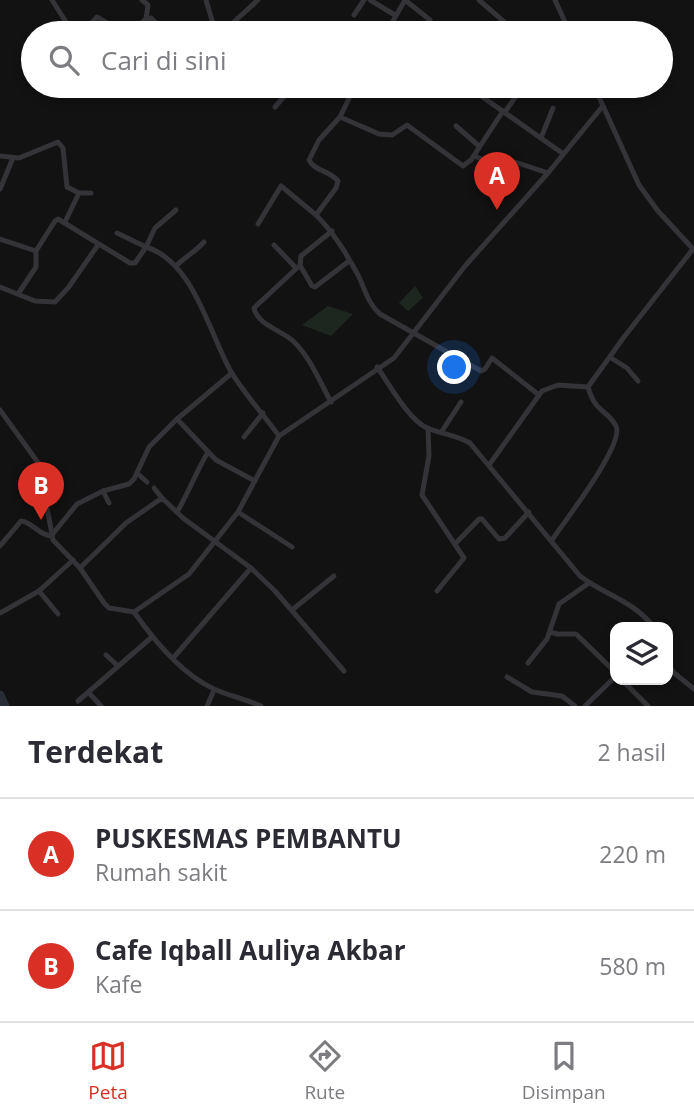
<!DOCTYPE html>
<html lang="id">
<style>
body{margin:0;font-family:"Open Sans",sans-serif;background:#f2f2f3;color:#2b2b33}
.controls{position:absolute;right:21px;bottom:21px;display:grid;overflow:hidden;border-radius:14px;box-shadow:0 4px 10px #0003}
.controls button{width:63px;height:63px;display:grid;place-items:center;padding:0;border:0;border-bottom:2px solid #e1e1e2;background:#fff;color:#2b2b33;font:35px sans-serif}
.you{position:absolute;left:455px;top:368px;width:24px;height:24px;margin:-18px;border:5px solid #fff;border-radius:50%;background:#1a73e8;box-shadow:0 0 0 10px #1a73e833}
.badge{display:grid;place-items:center;width:46px;height:46px;border-radius:50%;background:#d93025;color:#fff;font-size:23px;font-weight:700}
.pin{position:absolute;translate:-50% -58px;filter:drop-shadow(0 2px 4px #0008)}
.pin::after{content:'';position:absolute;top:37px;width:24px;height:21px;background:inherit;clip-path:polygon(0 0,100% 0,50% 100%)}
.list{margin:0;padding:0;list-style:none}
h2{display:flex;justify-content:space-between;align-items:center;height:91px;margin:0;padding:0 28px;font-size:30px}
h2 small{font-size:23px;font-weight:400;color:#7c7c81}
.list li{display:grid;grid-template-columns:46px 1fr auto;gap:21px;align-items:center;box-sizing:border-box;height:112px;padding:0 28px;border-top:2px solid #e1e1e2}
.list b{display:block;font-size:26px;white-space:nowrap}
.list p{margin:0;font-size:23px;white-space:nowrap;color:#7c7c81}
.list em{font-size:23px;font-style:normal;color:#7c7c81}
.icon{flex:none;width:38px;height:38px;fill:none;stroke:currentColor;stroke-width:2;stroke-linecap:round;stroke-linejoin:round}
.map{position:relative;flex:none;width:694px;height:706px;overflow:hidden}
.search{position:absolute;background:#fff;box-shadow:0 4px 10px #0003;left:21px;right:21px;top:21px;height:77px;display:flex;align-items:center;gap:18px;box-sizing:border-box;padding:0 24px;border-radius:38px;color:#7c7c81;font-size:26px}
.sheet{height:315px;background:#fff}
nav{display:flex;justify-content:space-around;align-items:center;box-sizing:border-box;height:98px;border-top:2px solid #e1e1e2;background:#fff;font-size:19px;color:#7c7c81}
nav a{display:grid;justify-items:center;gap:4px}
nav .on{color:#d93025}
.map>svg:first-child{display:block}
.green{fill:#1e2620}
.lines{fill:none;stroke-linecap:round;stroke-linejoin:round}
.river{stroke:#292e36;stroke-width:9}
.minor{stroke:#333338;stroke-width:5}
</style>
<div class="map">
<svg width="694" height="706" viewBox="0 0 694 706">
<rect width="100%" height="100%" fill="#121213"/>
<!-- green -->
<g class="green">
<path d="M415,286L423,298L408,311L399,303Z"/>
<path d="M328,306L353,314L331,336L302,325Z"/>
</g>
<g class="lines">
<!-- river -->
<path class="river" d="M0,695L5,706"/>
<!-- minor -->
<g class="minor">
<path d="M52,0L73,33"/>
<path d="M142,0L148,5L146,19"/>
<path d="M206,0L215,30"/>
<path d="M370,0L395,15"/>
<path d="M479,0L517,33"/>
<path d="M555,0L570,33"/>
<path d="M354,15L364,0"/>
<path d="M82,33L97,17L124,33"/>
<path d="M130,33L146,19L151,18L166,33"/>
<path d="M203,33L206,31L227,28L258,0"/>
<path d="M386,33L405,0L430,20L425,33"/>
<path d="M355,86L340,117L319,140L309,160C314,171 331,171 338,181L336,188L316,215C334,233 346,253 358,275C365,289 368,304 380,314L481,371L485,369L492,358L539,395"/>
<path d="M467,86L562,153"/>
<path d="M578,86L597,96"/>
<path d="M594,86L639,185L658,211L694,250"/>
<path d="M275,107L293,86"/>
<path d="M505,112L516,96L522,95L532,86"/>
<path d="M340,117L379,134L392,135L407,125L463,166L471,160L503,111"/>
<path d="M456,126L479,146"/>
<path d="M541,138L553,108"/>
<path d="M0,156L19,158L58,142L63,148L67,187L79,193H91"/>
<path d="M474,156L494,164L515,162L548,173"/>
<path d="M0,189L13,158"/>
<path d="M65,222L79,193"/>
<path d="M258,224L281,186L316,215"/>
<path d="M117,233L146,247L155,228L176,210"/>
<path d="M0,239L36,251L55,221L58,219L130,263H135L146,247C193,261 209,332 230,370C242,391 264,415 279,436"/>
<path d="M274,245L296,268"/>
<path d="M176,266C186,256 195,252 204,242"/>
<path d="M300,267L301,256L332,231"/>
<path d="M0,287L35,301L55,302L68,288L98,245"/>
<path d="M18,294L36,267V251"/>
<path d="M611,358L627,368L638,381"/>
<path d="M377,367C390,385 408,419 427,428C442,434 456,435 470,443L580,576C606,596 631,599 654,627"/>
<path d="M331,402C320,382 309,355 292,340C280,330 257,324 254,308L298,267H301L312,286L315,287L349,261"/>
<path d="M0,410L39,464L53,540L80,568L104,603L109,608L134,612C153,639 183,675 214,689C229,696 246,699 261,706"/>
<path d="M177,419L216,460L255,481"/>
<path d="M428,428L429,456L422,495L464,558L437,591"/>
<path d="M442,431L461,402"/>
<path d="M244,437L263,413"/>
<path d="M489,465L542,391L558,385L588,387"/>
<path d="M137,473L147,482"/>
<path d="M154,488L162,498"/>
<path d="M103,491L109,503"/>
<path d="M177,512C189,492 196,472 208,452"/>
<path d="M238,512L292,547"/>
<path d="M552,540C564,522 625,444 616,426C608,410 595,413 588,387L624,337L693,249"/>
<path d="M455,544L479,519H482L499,539L505,538L529,512"/>
<path d="M0,546L21,521C33,522 38,535 51,536L77,504L103,491L129,484L134,479L149,447L177,419L232,373"/>
<path d="M80,568L126,523L162,498L183,518L251,568L275,591L344,671"/>
<path d="M39,591L58,614"/>
<path d="M292,610L334,576"/>
<path d="M134,612L189,574L238,512L279,436L394,358L465,266L548,173L602,107"/>
<path d="M0,613L39,591L73,560"/>
<path d="M550,632L557,634H576L615,672"/>
<path d="M106,655L118,666"/>
<path d="M174,657L251,568"/>
<path d="M668,662L673,672L694,689"/>
<path d="M528,663L547,639L559,604L589,583"/>
<path d="M507,677L532,692L562,696L575,706"/>
<path d="M622,680L648,706"/>
<path d="M89,693L101,706"/>
<path d="M78,701L152,637"/>
<path d="M207,706L214,690"/>
<path d="M585,706L615,677"/>
</g>
</g>
</svg>
<div class="controls">
<button><svg class="icon" aria-label="layers" viewBox="0 0 24 24"><path d="M12 4l9 5-9 5-9-5zM3 14l9 5 9-5"/></svg></button>
</div>
<div class="you"></div>
<div class="pin badge" style="left:497px;top:210px">A</div>
<div class="pin badge" style="left:41px;top:520px">B</div>
<div class="search"><svg class="icon" aria-label="search" viewBox="0 0 24 24"><circle cx="10" cy="10" r="6"/><path d="M15 15l6 6"/></svg>Cari di sini</div>
</div>
<section class="sheet">
<h2>Terdekat<small>2 hasil</small></h2>
<ul class="list">
<li><span class="badge">A</span><div><b>PUSKESMAS PEMBANTU</b><p>Rumah sakit</p></div><em>220 m</em></li>
<li><span class="badge">B</span><div><b>Cafe Iqball Auliya Akbar</b><p>Kafe</p></div><em>580 m</em></li>
</ul>
</section>
<nav>
<a class="on"><svg class="icon" aria-label="map" viewBox="0 0 24 24"><path d="M3 6l6-2 6 2 6-2v14l-6 2-6-2-6 2zM9 4v14M15 6v14"/></svg>Peta</a>
<a><svg class="icon" aria-label="directions" viewBox="0 0 24 24"><path d="M12 3l9 9-9 9-9-9zM9 14v-3h6M13 9l2 2-2 2"/></svg>Rute</a>
<a><svg class="icon" aria-label="saved" viewBox="0 0 24 24"><path d="M7 4h10v16l-5-4-5 4z"/></svg>Disimpan</a>
</nav>
